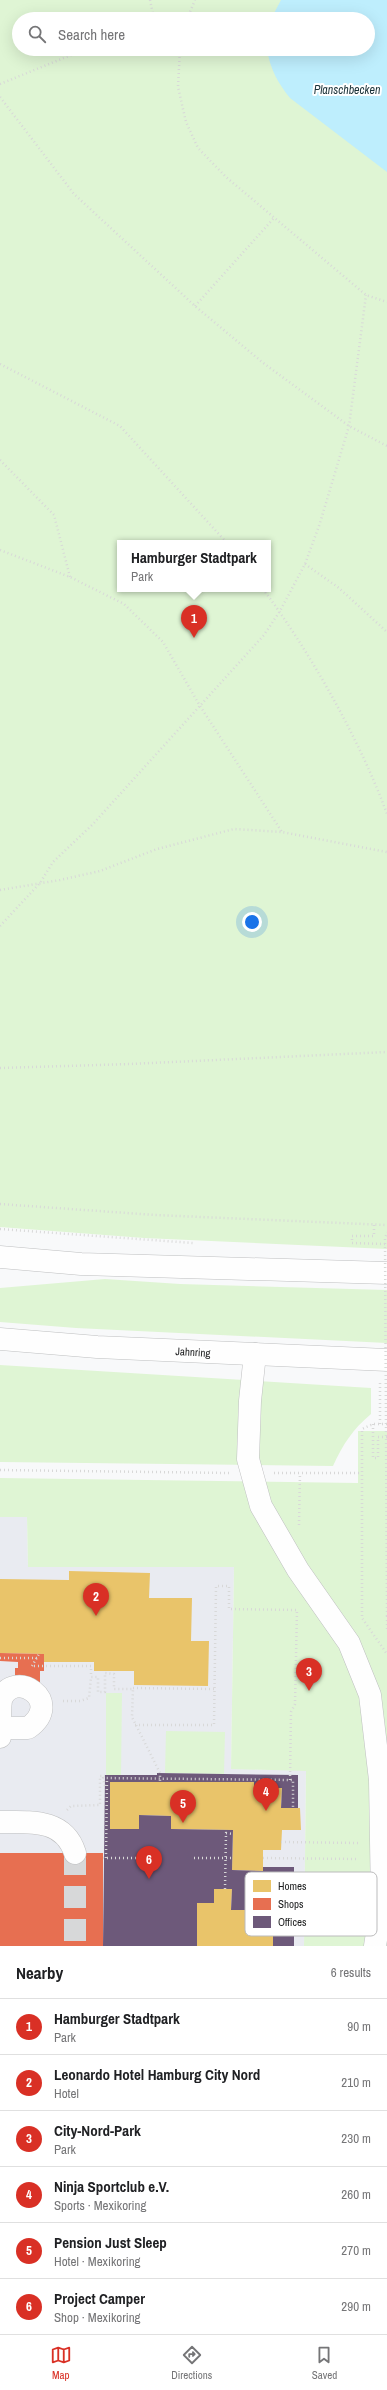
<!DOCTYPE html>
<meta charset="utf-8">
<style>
body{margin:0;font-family:"Archivo Narrow",sans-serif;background:#f6f6f6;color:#202124}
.you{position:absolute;left:252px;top:922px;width:14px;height:14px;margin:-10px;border:3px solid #fff;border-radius:50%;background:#1a73e8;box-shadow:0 0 0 6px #1a73e833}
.badge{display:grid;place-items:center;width:26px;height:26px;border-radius:50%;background:#d93025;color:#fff;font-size:13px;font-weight:700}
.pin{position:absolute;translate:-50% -33px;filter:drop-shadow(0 1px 2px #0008)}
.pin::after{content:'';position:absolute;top:21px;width:14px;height:12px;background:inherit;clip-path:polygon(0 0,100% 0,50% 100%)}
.popup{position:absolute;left:117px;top:540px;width:154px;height:52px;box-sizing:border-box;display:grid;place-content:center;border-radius:0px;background:#fff;filter:drop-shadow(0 1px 3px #0005);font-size:13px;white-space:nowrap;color:#757577}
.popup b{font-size:15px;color:#202124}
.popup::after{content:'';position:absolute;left:50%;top:100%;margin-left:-8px;border:8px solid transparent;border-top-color:#fff}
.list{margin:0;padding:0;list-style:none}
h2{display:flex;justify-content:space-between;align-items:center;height:52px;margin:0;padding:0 16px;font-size:17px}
h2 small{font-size:13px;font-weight:400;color:#757577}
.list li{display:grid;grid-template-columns:26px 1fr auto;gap:12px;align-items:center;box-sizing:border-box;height:56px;padding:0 16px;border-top:1px solid #e0e0e0}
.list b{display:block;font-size:15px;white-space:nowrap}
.list p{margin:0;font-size:13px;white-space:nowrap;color:#757577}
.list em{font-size:13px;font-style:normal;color:#757577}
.icon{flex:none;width:22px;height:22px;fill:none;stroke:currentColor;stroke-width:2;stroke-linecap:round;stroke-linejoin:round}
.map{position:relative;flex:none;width:387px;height:1946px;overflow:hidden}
.search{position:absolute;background:#fff;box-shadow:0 4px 16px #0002;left:12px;right:12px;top:12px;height:44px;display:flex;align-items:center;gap:10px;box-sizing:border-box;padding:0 14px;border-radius:22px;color:#757577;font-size:15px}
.sheet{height:388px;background:#fff}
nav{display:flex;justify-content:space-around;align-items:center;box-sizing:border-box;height:56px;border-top:1px solid #e0e0e0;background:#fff;font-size:11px;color:#757577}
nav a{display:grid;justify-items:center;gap:2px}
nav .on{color:#d93025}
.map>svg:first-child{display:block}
.built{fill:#e9ebf1}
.green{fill:#dff5d4;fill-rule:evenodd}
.water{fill:#beeefd}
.homes{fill:#e9c46a}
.shops{fill:#e76f51}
.offices{fill:#6d597a}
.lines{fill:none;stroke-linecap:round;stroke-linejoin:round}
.minor-tunnel{stroke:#d7d8d9;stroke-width:22;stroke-dasharray:22 11;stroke-linecap:butt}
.minor-casing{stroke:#bebfc0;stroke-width:23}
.major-casing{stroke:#bebfc0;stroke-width:23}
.path{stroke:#d8d8d8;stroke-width:2.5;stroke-dasharray:1 3;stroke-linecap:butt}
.minor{stroke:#fefefe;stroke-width:22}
.major{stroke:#fefefe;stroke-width:22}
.path-bridge{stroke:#d8d8d8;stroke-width:2.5;stroke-dasharray:1 3;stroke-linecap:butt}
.labels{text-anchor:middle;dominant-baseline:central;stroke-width:4;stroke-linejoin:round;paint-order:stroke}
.street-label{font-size:11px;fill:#1c1d1e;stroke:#fff}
.water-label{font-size:12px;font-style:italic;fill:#1b3238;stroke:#fff}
.key{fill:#fff;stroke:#bbbbbc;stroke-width:1}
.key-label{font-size:11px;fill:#1c1d1e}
</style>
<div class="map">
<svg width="387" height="1946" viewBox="0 0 387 1946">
<rect width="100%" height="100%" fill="#f8f9fa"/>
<!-- built -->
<path class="built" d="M0,1517H27L28,1567H234L231,1769L306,1770L304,1946H0Z"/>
<!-- green -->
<g class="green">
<path d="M0,0H387V1249L144,1238L0,1227ZM19,19H368V49H19ZM120,543H268V589H120Z"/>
<path d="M105,1279L180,1284L387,1290V1343L76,1328L0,1322V1288Z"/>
<path d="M0,1365L371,1388V1414C353,1429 343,1444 333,1466L0,1462Z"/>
<path d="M358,1431H387V1946H304L306,1771L231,1769L234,1567H28L27,1517H0V1478L358,1483Z"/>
<path d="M106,1693H122L121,1775H106Z"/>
<path d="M166,1731L225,1732L224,1774L165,1773Z"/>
</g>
<!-- water -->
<path class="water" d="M281,0H387V172L290,98C278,83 270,69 267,49H368V19H271Z"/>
<!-- homes -->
<g class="homes">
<path d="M69,1571L150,1573L149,1598H192L191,1641H209L208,1686L134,1685V1671H94V1662H44V1654L0,1653V1579L69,1580Z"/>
<path d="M110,1782H254V1788H282L281,1808H300L301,1830H282L281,1850H263V1871L232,1870L233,1830L171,1829V1816L139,1815V1829H110Z"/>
<path d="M214,1889H232L231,1910H259V1930H273V1946H197V1903H214Z"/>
</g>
<!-- shops -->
<g class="shops">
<path d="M0,1653L44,1654V1671H40V1683H15V1668H18V1662L0,1661Z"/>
<rect x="0" y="1853" width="103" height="93"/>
</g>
<!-- offices -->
<path class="offices" d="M157,1773L298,1775V1808H281L282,1788H254V1782H110V1829H139V1815L171,1816V1829L233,1830L232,1870L263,1871V1867H294V1946H273V1930H259V1910H231L232,1889H214V1903H197V1946H103L105,1775H157Z"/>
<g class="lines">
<!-- minor-tunnel -->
<path class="minor-tunnel" d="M75,1853V1946"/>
<defs>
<g id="minor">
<path d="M255,1354L250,1401L248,1459L261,1506L298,1570L349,1643L370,1695L380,1780L382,1901L375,1946"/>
<path d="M0,1737L1,1728H28C66,1701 13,1667 1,1700C0,1708 0,1719 1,1728"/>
<path d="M0,1822C30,1822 64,1818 75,1853"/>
</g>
<g id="major">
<path d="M0,1257L81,1264L387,1273"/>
<path d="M0,1339L97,1347L387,1360"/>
</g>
</defs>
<!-- minor casing -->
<use href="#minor" class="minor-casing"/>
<!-- major casing -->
<use href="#major" class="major-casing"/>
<!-- path -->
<g class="path">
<path d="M150,0L154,19"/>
<path d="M187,19L195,0"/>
<path d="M180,49L178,87L186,122L198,148L226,177L366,295L387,302"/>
<path d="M0,84L86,49"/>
<path d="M0,97L74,194L195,306L262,362L349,426L387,446"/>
<path d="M195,306L274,218"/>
<path d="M0,364L120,426L227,543"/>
<path d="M0,460L54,515L70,577"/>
<path d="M0,550L70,577L124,604L163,642L200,706L282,832"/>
<path d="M305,564L339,588L387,632"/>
<path d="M263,589C310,652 360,740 387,814"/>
<path d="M0,890L60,880L100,871L157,849L234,829L282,832L387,852"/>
<path d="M0,926L40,883L53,862L93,824L264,635L280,611L305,564L320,523L349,426L366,295"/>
<path d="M0,1068L130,1064L387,1052"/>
<path d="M0,1204L155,1215L387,1225"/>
<path d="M374,1225V1236H352V1243L385,1244"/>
<path d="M0,1229L193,1243"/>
<path d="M373,1424V1458H378V1437H387"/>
<path d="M380,1424V1382"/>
<path d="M387,1424H373L362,1429V1618L387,1654"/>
<path d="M0,1470L229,1473"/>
<path d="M274,1473H362"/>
<path d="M299,1525L300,1473"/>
<path d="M387,1616V1630"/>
<path d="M0,1658H37"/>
<path d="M32,1666L39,1654"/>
<path d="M34,1666H91V1677"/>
<path d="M133,1688L214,1689"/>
<path d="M63,1701H80L89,1698L91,1677H98V1692H105V1673L114,1674V1689H133L132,1717L160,1773V1782"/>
<path d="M135,1725H214L216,1586H229V1609L297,1610"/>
<path d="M290,1780L291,1712L295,1704L297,1610"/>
<path d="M105,1786L103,1778L293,1780V1808"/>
<path d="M67,1810L71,1806L100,1805V1776H105"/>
<path d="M281,1842L359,1843"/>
<path d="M103,1858H151"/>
<path d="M106,1858L107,1778"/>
<path d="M194,1858H232"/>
<path d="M263,1858L359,1859"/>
<path d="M248,1878H360"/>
<path d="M225,1889L226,1833L233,1834"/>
<path d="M248,1918V1870"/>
</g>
<!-- minor -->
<use href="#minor" class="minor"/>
<!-- major -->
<use href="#major" class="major"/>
<!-- path-bridge -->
<path class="path-bridge" d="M387,1616L385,1239L387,1232"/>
</g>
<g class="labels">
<!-- street labels -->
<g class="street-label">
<text transform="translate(193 1352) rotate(3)">Jahnring</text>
</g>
<!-- water labels -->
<g class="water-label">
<text x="347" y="90">Planschbecken</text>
</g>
</g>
<!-- legend -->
<rect x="245" y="1872" width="132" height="64" rx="6" class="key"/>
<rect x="253" y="1880" width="18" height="12" fill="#e9c46a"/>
<rect x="253" y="1898" width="18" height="12" fill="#e76f51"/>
<rect x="253" y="1916" width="18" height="12" fill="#6d597a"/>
<g class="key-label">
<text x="278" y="1890">Homes</text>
<text x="278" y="1908">Shops</text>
<text x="278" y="1926">Offices</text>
</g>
</svg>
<div class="you"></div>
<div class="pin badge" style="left:194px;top:638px">1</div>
<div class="popup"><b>Hamburger Stadtpark</b>Park</div>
<div class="pin badge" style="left:96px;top:1616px">2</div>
<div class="pin badge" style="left:309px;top:1691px">3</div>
<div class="pin badge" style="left:266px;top:1811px">4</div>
<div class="pin badge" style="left:183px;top:1823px">5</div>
<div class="pin badge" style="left:149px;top:1879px">6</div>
<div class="search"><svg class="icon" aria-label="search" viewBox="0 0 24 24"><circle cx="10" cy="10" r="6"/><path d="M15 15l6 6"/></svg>Search here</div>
</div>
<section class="sheet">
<h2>Nearby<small>6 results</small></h2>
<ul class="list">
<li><span class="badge">1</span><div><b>Hamburger Stadtpark</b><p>Park</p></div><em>90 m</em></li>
<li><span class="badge">2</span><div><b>Leonardo Hotel Hamburg City Nord</b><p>Hotel</p></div><em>210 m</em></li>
<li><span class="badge">3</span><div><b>City-Nord-Park</b><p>Park</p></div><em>230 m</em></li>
<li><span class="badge">4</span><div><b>Ninja Sportclub e.V.</b><p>Sports · Mexikoring</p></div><em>260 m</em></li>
<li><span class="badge">5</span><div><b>Pension Just Sleep</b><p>Hotel · Mexikoring</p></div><em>270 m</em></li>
<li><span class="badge">6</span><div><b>Project Camper</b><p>Shop · Mexikoring</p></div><em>290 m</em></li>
</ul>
</section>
<nav>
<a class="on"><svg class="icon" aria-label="map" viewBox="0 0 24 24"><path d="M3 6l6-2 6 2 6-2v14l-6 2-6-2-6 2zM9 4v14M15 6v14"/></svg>Map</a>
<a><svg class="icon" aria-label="directions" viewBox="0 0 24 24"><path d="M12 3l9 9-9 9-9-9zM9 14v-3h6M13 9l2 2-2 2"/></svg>Directions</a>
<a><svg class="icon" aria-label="saved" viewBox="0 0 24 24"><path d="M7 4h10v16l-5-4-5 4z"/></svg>Saved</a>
</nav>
